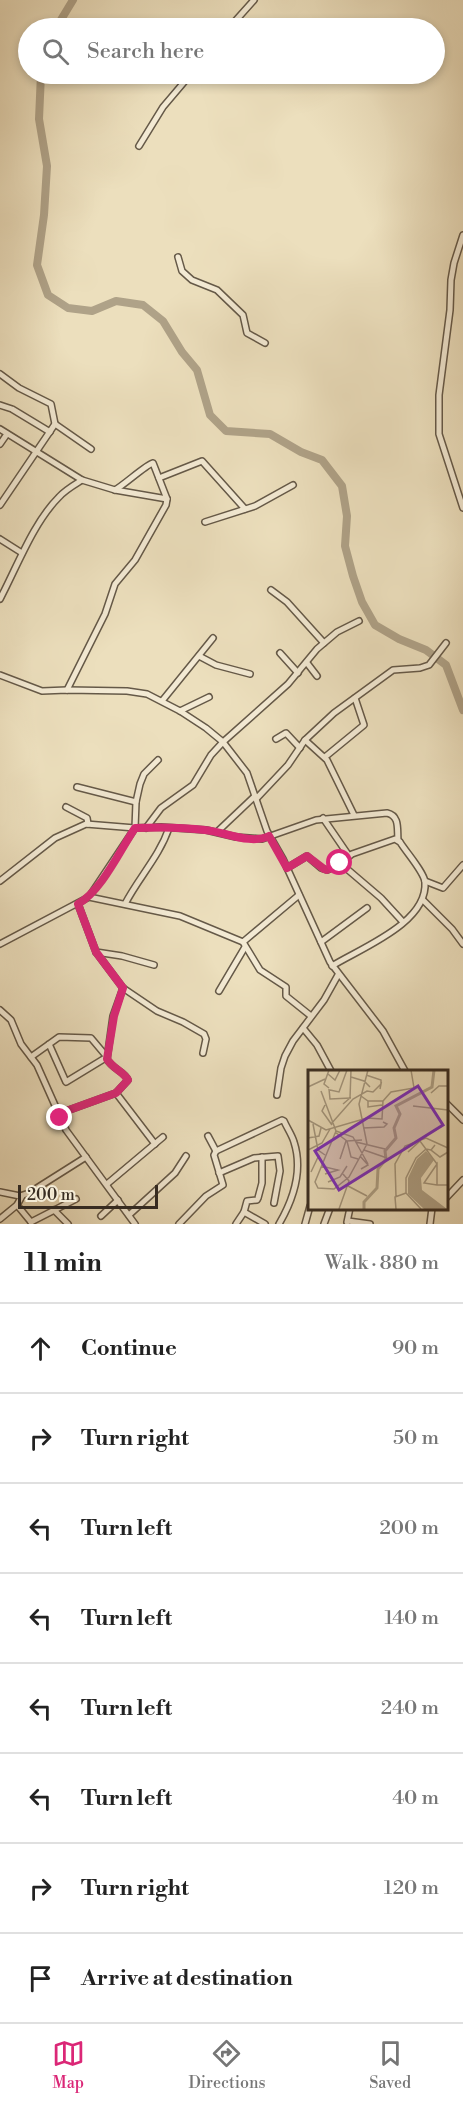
<!DOCTYPE html>
<meta charset="utf-8">
<style>
body{margin:0;font-family:"Libre Bodoni",serif;background:#f2f2f2;color:#222}
.scale{position:absolute;left:18px;bottom:15px;width:140px;box-sizing:border-box;padding-left:6px;border:3px solid #382c21;border-top:0;font-size:16px;line-height:21px;white-space:nowrap;color:#382c21;-webkit-text-stroke:4px #f3ead4;paint-order:stroke}
.stop{position:absolute;width:18px;height:18px;margin:-14px;border:4px solid #db2777;border-radius:50%;background:#fff}
.stop.end{background:#db2777;border-color:#fff;box-shadow:0 2px 6px #0008}
.list{margin:0;padding:0;list-style:none}
h2{display:flex;justify-content:space-between;align-items:center;height:78px;margin:0;padding:0 24px;font-size:26px}
h2 small{font-size:20px;font-weight:400;color:#767676}
.list li{display:grid;grid-template-columns:39px 1fr auto;gap:18px;align-items:center;box-sizing:border-box;height:90px;padding:0 24px;border-top:2px solid #e0e0e0}
.list b{display:block;font-size:22px;white-space:nowrap}
.list em{font-size:20px;font-style:normal;color:#767676}
.icon{flex:none;width:33px;height:33px;fill:none;stroke:currentColor;stroke-width:2;stroke-linecap:round;stroke-linejoin:round}
.map{position:relative;flex:none;width:463px;height:1224px;overflow:hidden}
.search{position:absolute;background:#fff;box-shadow:0 3px 9px #0003;left:18px;right:18px;top:18px;height:66px;display:flex;align-items:center;gap:15px;box-sizing:border-box;padding:0 21px;border-radius:33px;color:#767676;font-size:22px}
.sheet{height:798px;background:#fff}
nav{display:flex;justify-content:space-around;align-items:center;box-sizing:border-box;height:84px;border-top:2px solid #e0e0e0;background:#fff;font-size:16px;color:#767676}
nav a{display:grid;justify-items:center;gap:3px}
nav .on{color:#db2777}
.map>svg:first-child{display:block}
.lines{fill:none;stroke-linecap:round;stroke-linejoin:round}
.river{stroke:#afa288;stroke-width:8}
.street-casing{stroke:#655948;stroke-width:8}
.street{stroke:#f3ead4;stroke-width:5}
.route{stroke:#db2777;stroke-width:8}
.inset-river{fill:none;stroke:#afa288;stroke-width:3}
.inset-road{fill:none;stroke:#a4977f;stroke-width:1.5}
.view{fill:#7b2cbf;fill-opacity:0.15;stroke:#7b2cbf;stroke-width:3}
.inset-edge{fill:none;stroke:#382c21;stroke-width:3}
</style>
<div class="map">
<svg width="463" height="1224" viewBox="0 0 463 1224">
<rect width="100%" height="100%" fill="#ecdfbd"/>
<filter id="stains"><feTurbulence type="fractalNoise" baseFrequency=".00333" numOctaves="4"/><feColorMatrix values="0 0 0 0 .2 0 0 0 0 .09 0 0 0 0 .02 0 0 0 .5 -.17"/></filter>
<radialGradient id="worn" r=".72"><stop offset=".6" stop-color="#630" stop-opacity="0"/><stop offset="1" stop-color="#630" stop-opacity=".3"/></radialGradient>
<g class="lines">
<!-- river -->
<g class="river">
<path d="M56,28L73,0"/>
<path d="M41,74L39,119L47,166L44,215L37,265L48,295L68,308L92,311L116,301L143,305L163,321L182,352L197,370L210,415L226,431L270,434L301,452L322,460L342,486L347,516L345,546L353,576L362,602L375,625L399,639L426,650L446,665L463,710"/>
</g>
<defs>
<g id="street">
<path d="M229,28L254,0"/>
<path d="M139,146L163,107L191,74"/>
<path d="M463,235L454,263L451,280L450,310L439,395V434L463,508"/>
<path d="M178,257L182,271L192,280L217,290L243,315L247,333L265,343"/>
<path d="M0,374L19,388L51,404L55,424"/>
<path d="M0,405L12,409L50,432"/>
<path d="M0,429L82,480C74,485 65,490 59,497C33,523 17,567 0,599"/>
<path d="M0,444L7,434"/>
<path d="M159,478L202,461L245,509"/>
<path d="M82,480L115,490L167,499"/>
<path d="M0,505L55,424L91,449"/>
<path d="M205,522L255,506L293,485"/>
<path d="M0,539L22,553"/>
<path d="M271,590L287,602L324,643"/>
<path d="M280,653L298,673"/>
<path d="M199,656L216,665L250,674"/>
<path d="M307,663L317,676"/>
<path d="M0,675L42,691L67,690L127,691L147,694L180,711L206,728L223,742L247,773L267,831L283,859L330,962L383,1031L405,1071"/>
<path d="M67,690L105,614L115,584L135,560L166,505L167,499L153,463C147,464 124,485 115,490"/>
<path d="M162,701L213,638"/>
<path d="M180,711L209,697"/>
<path d="M276,739L286,733L300,748"/>
<path d="M305,740L327,760L354,815"/>
<path d="M325,757L364,725L355,698"/>
<path d="M77,787L136,802"/>
<path d="M256,799L288,765L305,740L334,713L393,670L420,668L429,665L446,643"/>
<path d="M66,807L87,818L88,824"/>
<path d="M323,818L349,856"/>
<path d="M146,828L161,808L193,785L211,755L223,742L288,684L317,649L337,632L359,621"/>
<path d="M217,832L255,796"/>
<path d="M340,863L381,898L403,922"/>
<path d="M287,868L307,856L321,868L327,870L336,866L352,854L395,839L400,842C406,852 424,872 425,882C428,923 361,948 332,966"/>
<path d="M0,881L55,838L86,824L135,828L161,827L206,830L236,837L262,839L316,820L387,813C400,816 397,829 398,840"/>
<path d="M425,881L443,888L463,865"/>
<path d="M89,897L180,916L243,942L299,895"/>
<path d="M423,900L452,929L463,944"/>
<path d="M78,904L96,952L123,988L157,1011L183,1022L204,1034L206,1039L203,1053"/>
<path d="M125,904C139,877 159,857 169,828"/>
<path d="M243,942L260,970L286,987V996L311,1016"/>
<path d="M321,942L367,908"/>
<path d="M0,944L89,897L135,828L136,802L140,784L144,774L158,760"/>
<path d="M96,952L122,956L154,965"/>
<path d="M219,991L245,947"/>
<path d="M0,1010L11,1020L21,1044L37,1065L66,1130L135,1224"/>
<path d="M303,1028L317,1045L331,1071"/>
<path d="M31,1057L59,1037L91,1038L107,1057L66,1082L49,1044"/>
<path d="M116,1093L155,1144"/>
<path d="M277,1095L281,1068L285,1056L293,1041L324,1000L338,975"/>
<path d="M446,1103L463,1120"/>
<path d="M58,1114L116,1093L128,1080C124,1071 112,1069 107,1059L113,1016L123,988"/>
<path d="M208,1136L216,1151"/>
<path d="M219,1173L254,1158L278,1156L280,1171L274,1203"/>
<path d="M107,1184L163,1137"/>
<path d="M0,1192L20,1196L29,1193L86,1157"/>
<path d="M446,1198L463,1180"/>
<path d="M17,1205L31,1222"/>
<path d="M54,1210L68,1224"/>
<path d="M244,1212L247,1201L257,1200L258,1198L262,1183V1157"/>
<path d="M129,1215L175,1173L186,1156"/>
<path d="M101,1216L118,1200"/>
<path d="M0,1219L17,1205L22,1196"/>
<path d="M348,1221L370,1224"/>
<path d="M31,1222L76,1199"/>
<path d="M347,1222L350,1208"/>
<path d="M179,1224L206,1196L223,1185L214,1155L216,1151L282,1120L284,1121C287,1128 292,1135 294,1142C303,1170 293,1200 279,1224"/>
<path d="M236,1224L244,1212L265,1224"/>
<path d="M305,1224L310,1206"/>
<path d="M324,1224L330,1208"/>
<path d="M430,1224L432,1208"/>
</g>
</defs>
<!-- street casing -->
<use href="#street" class="street-casing"/>
<!-- street -->
<use href="#street" class="street"/>
</g>
<g class="lines">
<!-- route -->
<path class="route" d="M60,1118L58,1114L116,1093L128,1080C124,1072 112,1068 107,1059L114,1016L123,988L96,952L78,904C102,890 119,852 135,828C158,827 182,827 205,830C225,832 251,845 269,836L287,868L307,856L324,869L327,870L340,863"/>
</g>
<!-- overview -->
<g transform="translate(308 1070)">
<rect width="140" height="140" fill="#ecdfbd"/>
<path d="M118,81L126,90L113,108L114,120L139,139H116L100,124V108L109,89Z" fill="#afa288"/>
<path class="inset-river" d="M56,139V132L69,118L70,99L78,89L77,81L88,68L86,58L92,44L88,36L124,17L126,0"/>
<path class="inset-road" d="M21,0L16,14L21,18M20,4L27,10L32,0M58,5L73,10V14M43,7L56,11L62,17M0,17L17,9M21,19L22,29L43,28M22,20L31,22L39,0M13,21L28,61L7,112L10,118L26,119L41,107L59,74L51,34L60,0M123,23L131,16H140M60,31V37L74,35M75,31L83,22L106,18L103,0M35,34L42,28L43,0M17,35L14,41L24,55M105,36L140,40M0,50L18,60L59,48L74,49L75,31H60L53,26M5,54L10,80L17,85M23,54L45,29L59,21L65,22L73,14L72,19M55,58L76,57L79,54L75,52M28,61L45,67L60,94M27,62L39,71L54,70M0,68L11,66L13,58M39,71L43,87L50,89M48,72L77,79M127,75L123,80L132,87L140,82M0,80L14,73L22,59M56,80L79,88M100,82L112,71L129,94M52,86L60,95L53,99M32,89L38,71M13,96L30,100L17,104M3,102L11,85M20,112L32,107L39,96M129,115L116,113L129,94V115H140M40,116L59,126M88,126L87,94L97,76L118,68L140,78M31,139L41,111L35,104M88,139L87,127L98,123M113,139L98,123V108L108,88L118,79L123,80"/>
<path class="view" d="M110,16L135,55L31,120L7,81Z"/>
<rect width="140" height="140" class="inset-edge"/>
</g>
<rect width="100%" height="100%" filter="url(#stains)"/>
<rect width="100%" height="100%" fill="url(#worn)"/>
</svg>
<div class="scale">200 m</div>
<div class="stop" style="left:340px;top:863px"></div>
<div class="stop end" style="left:60px;top:1118px"></div>
<div class="search"><svg class="icon" aria-label="search" viewBox="0 0 24 24"><circle cx="10" cy="10" r="6"/><path d="M15 15l6 6"/></svg>Search here</div>
</div>
<section class="sheet">
<h2>11 min<small>Walk · 880 m</small></h2>
<ul class="list">
<li><svg class="icon" aria-label="ahead" viewBox="0 0 24 24"><path d="M12 20V5M6 11l6-6 6 6"/></svg><div><b>Continue</b></div><em>90 m</em></li>
<li><svg class="icon" aria-label="right" viewBox="0 0 24 24"><path d="M7 20v-9h11M14 6l5 5-5 5"/></svg><div><b>Turn right</b></div><em>50 m</em></li>
<li><svg class="icon" aria-label="left" viewBox="0 0 24 24"><path d="M17 20v-9H6M10 6l-5 5 5 5"/></svg><div><b>Turn left</b></div><em>200 m</em></li>
<li><svg class="icon" aria-label="left" viewBox="0 0 24 24"><path d="M17 20v-9H6M10 6l-5 5 5 5"/></svg><div><b>Turn left</b></div><em>140 m</em></li>
<li><svg class="icon" aria-label="left" viewBox="0 0 24 24"><path d="M17 20v-9H6M10 6l-5 5 5 5"/></svg><div><b>Turn left</b></div><em>240 m</em></li>
<li><svg class="icon" aria-label="left" viewBox="0 0 24 24"><path d="M17 20v-9H6M10 6l-5 5 5 5"/></svg><div><b>Turn left</b></div><em>40 m</em></li>
<li><svg class="icon" aria-label="right" viewBox="0 0 24 24"><path d="M7 20v-9h11M14 6l5 5-5 5"/></svg><div><b>Turn right</b></div><em>120 m</em></li>
<li><svg class="icon" aria-label="arrive" viewBox="0 0 24 24"><path d="M6 21V4h12l-3 4 3 4H6"/></svg><div><b>Arrive at destination</b></div></li>
</ul>
</section>
<nav>
<a class="on"><svg class="icon" aria-label="map" viewBox="0 0 24 24"><path d="M3 6l6-2 6 2 6-2v14l-6 2-6-2-6 2zM9 4v14M15 6v14"/></svg>Map</a>
<a><svg class="icon" aria-label="directions" viewBox="0 0 24 24"><path d="M12 3l9 9-9 9-9-9zM9 14v-3h6M13 9l2 2-2 2"/></svg>Directions</a>
<a><svg class="icon" aria-label="saved" viewBox="0 0 24 24"><path d="M7 4h10v16l-5-4-5 4z"/></svg>Saved</a>
</nav>
